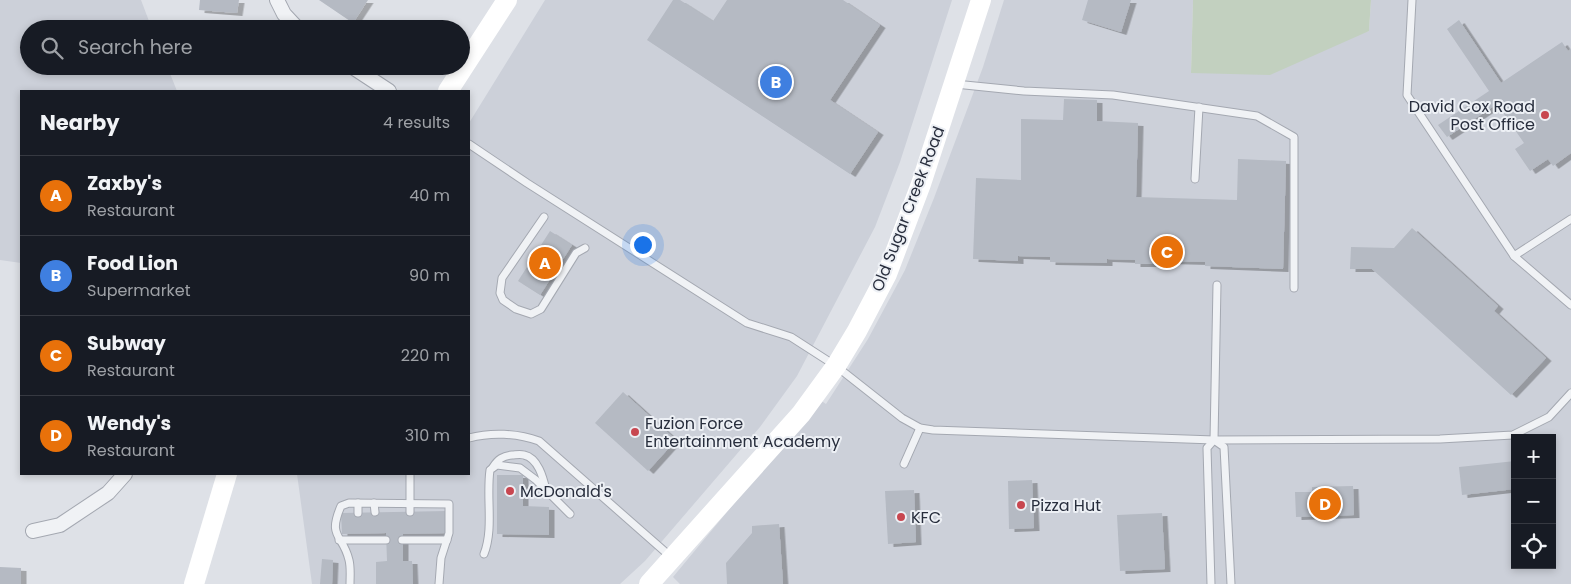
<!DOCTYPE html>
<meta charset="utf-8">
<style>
body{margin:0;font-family:Poppins,sans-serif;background:#242831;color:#f1f3f6}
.controls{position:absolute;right:15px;bottom:15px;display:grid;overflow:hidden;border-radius:0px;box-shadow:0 2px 8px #0003}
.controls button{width:45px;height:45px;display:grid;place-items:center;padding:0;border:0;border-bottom:1px solid #363941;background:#171b24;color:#f1f3f6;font:25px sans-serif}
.you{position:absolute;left:642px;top:244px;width:18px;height:18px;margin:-12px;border:4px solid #fff;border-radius:50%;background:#1a73e8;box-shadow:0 0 0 8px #1a73e833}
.badge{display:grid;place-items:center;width:32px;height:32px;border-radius:50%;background:#d93025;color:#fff;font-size:16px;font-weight:700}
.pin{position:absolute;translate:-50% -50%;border:2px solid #fff;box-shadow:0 1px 5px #0006}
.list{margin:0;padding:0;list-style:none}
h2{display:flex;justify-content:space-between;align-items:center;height:65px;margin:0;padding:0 20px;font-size:21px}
h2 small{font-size:16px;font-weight:400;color:#9ea1a6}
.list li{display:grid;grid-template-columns:32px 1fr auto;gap:15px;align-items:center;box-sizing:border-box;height:80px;padding:0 20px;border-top:1px solid #363941}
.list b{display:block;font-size:19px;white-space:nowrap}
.list p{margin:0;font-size:16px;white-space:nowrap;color:#9ea1a6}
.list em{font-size:16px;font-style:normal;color:#9ea1a6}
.icon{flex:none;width:28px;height:28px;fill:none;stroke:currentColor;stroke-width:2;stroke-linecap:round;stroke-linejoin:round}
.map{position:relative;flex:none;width:1571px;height:584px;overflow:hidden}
.search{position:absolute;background:#171b24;box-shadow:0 2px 8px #0003;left:20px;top:20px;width:450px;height:55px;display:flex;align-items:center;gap:12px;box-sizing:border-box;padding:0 18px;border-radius:28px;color:#9ea1a6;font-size:19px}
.panel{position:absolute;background:#171b24;box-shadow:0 2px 8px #0003;left:20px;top:90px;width:450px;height:385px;border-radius:0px}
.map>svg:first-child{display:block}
.built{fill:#ccd0d9;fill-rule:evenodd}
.green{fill:#c2d0bf}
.building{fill:#b5bac3;filter:url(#shadow)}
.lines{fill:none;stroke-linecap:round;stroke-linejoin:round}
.lane-casing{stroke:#a4a8b1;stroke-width:9}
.street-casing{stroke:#a4a8b1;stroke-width:16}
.lane{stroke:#f0f2f5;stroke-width:7}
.street{stroke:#f0f2f5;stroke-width:14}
.secondary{stroke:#fff;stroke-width:20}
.poi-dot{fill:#c84750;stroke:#edf0f5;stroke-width:2}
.labels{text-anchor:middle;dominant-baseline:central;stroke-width:4;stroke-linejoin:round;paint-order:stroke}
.poi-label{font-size:16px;fill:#282e3d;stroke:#edf0f5;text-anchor:start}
.street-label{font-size:16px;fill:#282e3d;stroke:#edf0f5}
</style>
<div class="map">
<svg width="1571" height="584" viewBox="0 0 1571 584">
<defs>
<filter id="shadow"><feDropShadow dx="5.5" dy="3" stdDeviation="0" flood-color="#0004"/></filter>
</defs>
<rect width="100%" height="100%" fill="#dee1e7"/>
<!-- built -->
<g class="built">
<path d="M0,0H141L152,29H29V66H167L177,91H21V263L0,260Z"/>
<path d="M545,0H952L900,162L875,227L797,376L760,427L645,561L620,584H312L297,474H469V123Z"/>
<path d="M1004,0H1193L1191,72L1369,31L1371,0H1571V584H680L673,577L820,400L826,404L868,339L905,270L934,198L983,67ZM1515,438H1552V565H1515Z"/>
</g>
<!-- green -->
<path class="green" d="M1193,0H1371L1369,31L1270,75L1191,73Z"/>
<!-- building -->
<g class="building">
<path d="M200,0H239L237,13L199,10Z"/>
<path d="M319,0H368L353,23Z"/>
<path d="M673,0H680L713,21L727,0H843L880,25L830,100L878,132L850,174L647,40Z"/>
<path d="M1088,0H1131L1121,32L1082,20Z"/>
<path d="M1459,20L1501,83L1562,42L1568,51L1571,49V153L1553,166L1548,159L1530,171L1515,149L1524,143L1497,104L1447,137L1438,125L1489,91L1447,29Z"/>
<path d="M1064,99L1097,100V121L1138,123L1136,197L1237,200L1238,159L1286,161L1283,269L1205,266V262L1163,261V264H1135V260L1107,259V263L1050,262V257L1018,256V261L973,259L976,178L1021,180V119L1063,120Z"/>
<path d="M1412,228L1498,306L1494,311L1546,358L1511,395L1372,269H1350L1351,247L1394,248Z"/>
<path d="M550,231L572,245L540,295L518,281Z"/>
<path d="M623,392L676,440L648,471L595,423Z"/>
<path d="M1515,461V489L1462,495L1459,467Z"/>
<path d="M497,475H523V506L549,507V535L497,534Z"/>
<path d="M1032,480L1034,528L1009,529L1008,481Z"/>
<path d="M1353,486L1354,515L1296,517L1295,492H1312V487Z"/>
<path d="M914,490L916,542L888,544L885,491Z"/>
<path d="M447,511V533L403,534V561H412L413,584H376V562L387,561L386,533L342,534L341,513Z"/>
<path d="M1162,513L1165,569L1120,571L1117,515Z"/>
<path d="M779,524L783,584H727L726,563L752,533V526Z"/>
<path d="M322,559L333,560L332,584H320Z"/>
<path d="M0,567L21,568V584H0Z"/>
</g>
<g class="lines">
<defs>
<g id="lane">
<path d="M1412,0L1407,95L1514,256"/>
<path d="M955,84L1024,91L1113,95L1257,116L1294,137V288"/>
<path d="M469,144L527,183L747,323L791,337L836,366L902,418L920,428L933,430L1214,440L1440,439L1513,435L1549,417L1571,393"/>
<path d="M1195,179L1199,107"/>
<path d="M544,217L502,278L500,293L503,300L516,309L531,314L541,309L576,253L585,248"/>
<path d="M1571,219L1514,256L1571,305"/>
<path d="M469,438C491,432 517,433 539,441L671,557"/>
<path d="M1214,440L1224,447L1231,584"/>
<path d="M904,464L920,428"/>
<path d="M493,467C498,459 503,456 512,455C515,455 520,454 524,455C538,458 543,477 546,490"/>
<path d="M410,474V512"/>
<path d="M358,503V513"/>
<path d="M374,503L375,512"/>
<path d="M339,540H386"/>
<path d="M402,540H447"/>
<path d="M484,554C494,528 486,498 490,470L497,465L520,468L536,480L570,514"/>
<path d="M350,584C350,576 351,568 349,560C343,534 327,538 341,506L349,503L449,504V533L441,558L439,584"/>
<path d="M1211,584L1207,448L1214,440L1217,285"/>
</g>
<g id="street">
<path d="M277,0L284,14L298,29"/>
<path d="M351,66L389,91"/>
<path d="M33,531L60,525L108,493L125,474"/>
</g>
</defs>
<!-- lane casing -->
<use href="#lane" class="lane-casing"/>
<!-- street casing -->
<use href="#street" class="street-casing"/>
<!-- lane -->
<use href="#lane" class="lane"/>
<!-- street -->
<use href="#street" class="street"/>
<!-- secondary -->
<g class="secondary">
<path d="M448,91L507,0"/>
<path d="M194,584L227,474"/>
<path d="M649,584L801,414L836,366L857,331L887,274L921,184L981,0"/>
</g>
</g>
<!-- markers -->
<g class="poi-dot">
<circle cx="1545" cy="115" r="5"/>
<circle cx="635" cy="432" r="5"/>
<circle cx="510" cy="491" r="5"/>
<circle cx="1021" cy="505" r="5"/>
<circle cx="901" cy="517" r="5"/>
</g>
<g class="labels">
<!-- poi labels -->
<g class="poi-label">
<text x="1535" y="106" text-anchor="end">David Cox Road<tspan x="1535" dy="18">Post Office</tspan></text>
<text x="645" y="423">Fuzion Force<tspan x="645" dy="18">Entertainment Academy</tspan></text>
<text x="520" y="491">McDonald's</text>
<text x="1031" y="505">Pizza Hut</text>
<text x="911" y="517">KFC</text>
</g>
<!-- street labels -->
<g class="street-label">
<text transform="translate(908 209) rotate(-69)">Old Sugar Creek Road</text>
</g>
</g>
</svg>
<div class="controls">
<button>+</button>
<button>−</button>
<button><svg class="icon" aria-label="locate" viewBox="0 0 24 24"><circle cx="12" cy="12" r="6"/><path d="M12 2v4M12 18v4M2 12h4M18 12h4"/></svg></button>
</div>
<div class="you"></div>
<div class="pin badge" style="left:545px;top:263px;background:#e8710a">A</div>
<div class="pin badge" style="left:776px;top:82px;background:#3f7fe0">B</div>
<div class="pin badge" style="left:1167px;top:252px;background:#e8710a">C</div>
<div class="pin badge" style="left:1325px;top:504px;background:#e8710a">D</div>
<div class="search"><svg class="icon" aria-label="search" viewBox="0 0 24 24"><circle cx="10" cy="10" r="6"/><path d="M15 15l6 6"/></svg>Search here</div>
<section class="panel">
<h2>Nearby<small>4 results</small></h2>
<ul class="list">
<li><span class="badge" style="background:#e8710a">A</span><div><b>Zaxby's</b><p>Restaurant</p></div><em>40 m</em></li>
<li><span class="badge" style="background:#3f7fe0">B</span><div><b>Food Lion</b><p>Supermarket</p></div><em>90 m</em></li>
<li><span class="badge" style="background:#e8710a">C</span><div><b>Subway</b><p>Restaurant</p></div><em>220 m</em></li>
<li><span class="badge" style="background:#e8710a">D</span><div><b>Wendy's</b><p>Restaurant</p></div><em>310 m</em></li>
</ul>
</section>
</div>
